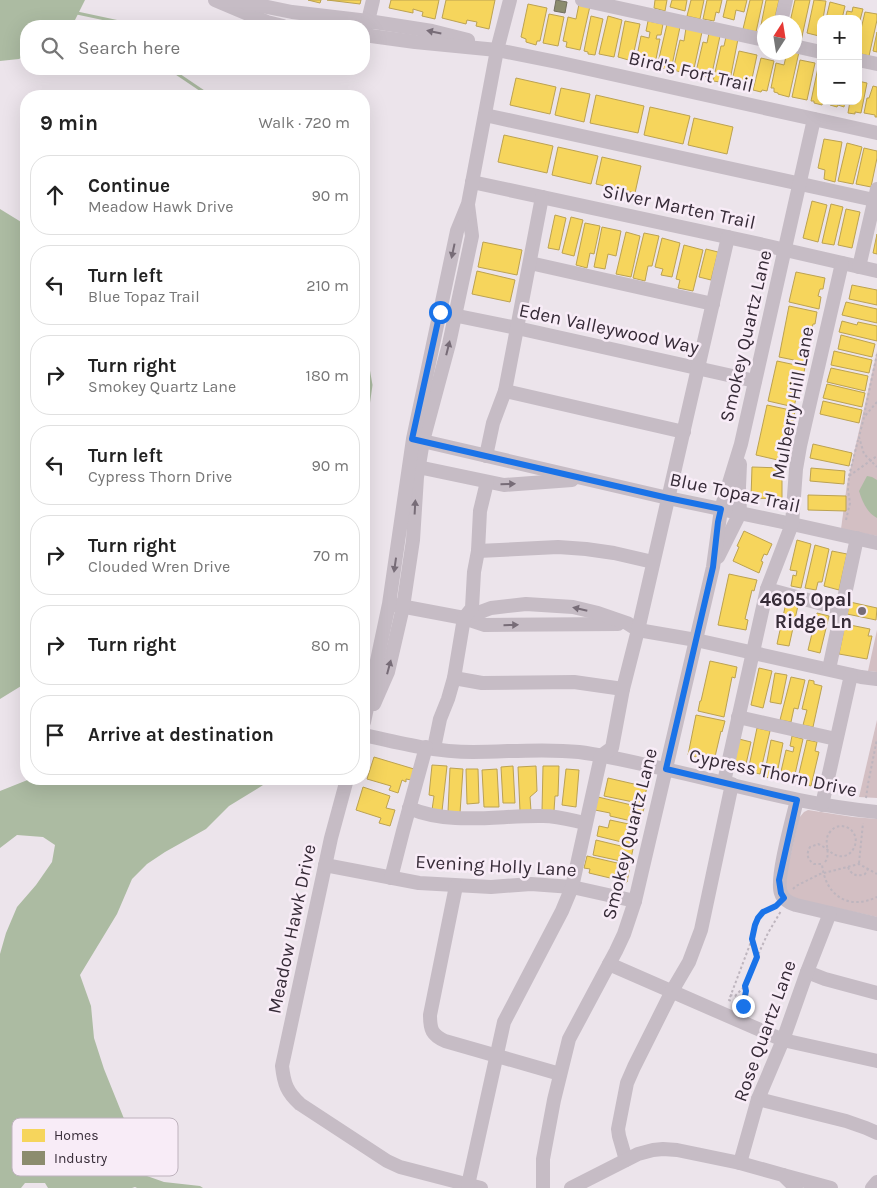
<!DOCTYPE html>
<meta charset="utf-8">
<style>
body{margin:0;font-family:Karla,sans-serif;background:#f6f6f6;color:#222}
.controls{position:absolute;right:15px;top:15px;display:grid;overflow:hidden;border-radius:10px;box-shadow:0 5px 20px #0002}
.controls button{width:45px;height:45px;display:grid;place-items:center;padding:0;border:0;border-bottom:1px solid #e0e0e0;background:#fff;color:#222;font:25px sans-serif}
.compass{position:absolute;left:757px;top:15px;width:45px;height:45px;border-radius:50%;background:#fff;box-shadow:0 5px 20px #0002;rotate:12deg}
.stop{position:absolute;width:15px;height:15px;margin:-11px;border:4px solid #1a73e8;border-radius:50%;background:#fff}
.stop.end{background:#1a73e8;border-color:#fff;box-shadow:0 1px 5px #0008}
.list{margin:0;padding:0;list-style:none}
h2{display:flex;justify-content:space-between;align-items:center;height:65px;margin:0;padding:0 20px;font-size:21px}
h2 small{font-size:16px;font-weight:400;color:#767676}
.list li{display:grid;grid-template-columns:32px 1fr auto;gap:15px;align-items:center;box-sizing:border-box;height:80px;margin:0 10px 10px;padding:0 10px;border:1px solid #e0e0e0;border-radius:20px}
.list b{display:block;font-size:19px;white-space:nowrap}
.list p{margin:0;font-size:16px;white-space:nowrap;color:#767676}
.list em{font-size:16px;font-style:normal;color:#767676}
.icon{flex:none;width:28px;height:28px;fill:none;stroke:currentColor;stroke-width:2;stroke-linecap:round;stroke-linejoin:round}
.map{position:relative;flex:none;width:877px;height:1188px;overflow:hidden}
.search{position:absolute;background:#fff;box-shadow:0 5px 20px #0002;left:20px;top:20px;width:350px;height:55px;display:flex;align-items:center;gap:12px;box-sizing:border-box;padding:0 18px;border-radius:20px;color:#767676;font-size:19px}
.panel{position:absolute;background:#fff;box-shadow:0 5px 20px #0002;left:20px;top:90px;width:350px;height:695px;border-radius:20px}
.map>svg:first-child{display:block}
.green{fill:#d3bfc3}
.water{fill:#acbba2}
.homes{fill:#f6d55c;stroke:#bca251}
.industry{fill:#8c8c6e;stroke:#726f5e}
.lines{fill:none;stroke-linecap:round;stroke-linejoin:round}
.stream{stroke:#acbba2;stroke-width:3}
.path{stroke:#beb5be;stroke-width:2;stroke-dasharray:2.5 2.5;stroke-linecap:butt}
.minor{stroke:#c6bcc5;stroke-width:14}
.oneway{fill:#776c77}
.route{stroke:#1a73e8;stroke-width:6}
.poi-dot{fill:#766c76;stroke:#f8ecf7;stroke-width:2}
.labels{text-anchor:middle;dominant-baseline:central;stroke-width:5;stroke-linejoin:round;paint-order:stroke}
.street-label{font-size:19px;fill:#362b37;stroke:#f8ecf7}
.poi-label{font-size:19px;font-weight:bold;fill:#362b37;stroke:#f8ecf7;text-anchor:end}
.key{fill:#f8ecf7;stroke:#beb2bd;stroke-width:1}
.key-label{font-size:14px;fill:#362b37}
</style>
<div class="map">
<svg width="877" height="1188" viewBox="0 0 877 1188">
<rect width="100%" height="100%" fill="#ece4eb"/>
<!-- green -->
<g class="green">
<path d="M877,351V536L841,529L847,484Z"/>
<path d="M877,630V672L868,671Z"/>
<path d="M877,720V798L859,797Z"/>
<path d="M808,810L853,817L877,819V917L791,898L785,889L784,884L799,818L804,812Z"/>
</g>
<!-- water -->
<g class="water">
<path d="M0,0H85L72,26H26V55L19,59L0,61Z"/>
<path d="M0,209L26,225V683L0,699Z"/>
<path d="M867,476L872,477L877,480V518C867,513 862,501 859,491Z"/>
<path d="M30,779H272L260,787L229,806L206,829L165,852L147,864L132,879L117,914L80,975L91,1006L94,1038L104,1069L135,1146L129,1164L147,1176L164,1182L200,1186L203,1188H137L135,1187L132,1188H48L45,1183H25L21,1188H0V954L6,933L17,907L36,885L52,862L55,845L43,837L17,835L0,848V791Z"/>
</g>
<!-- homes -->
<g class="homes">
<path d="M308,0H321L320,3Z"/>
<path d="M327,0H361L360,4Z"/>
<path d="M391,0H439L435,19L422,16L423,12L413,9V13L389,8Z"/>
<path d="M446,0H495L489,29L476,26L477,22L467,20L466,24L442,18Z"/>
<path d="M655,0H667L665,11L654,8Z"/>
<path d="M672,0H687L685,11L670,7Z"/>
<path d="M691,0H704L700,19L687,16Z"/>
<path d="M707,0H722L719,13L716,12L714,21L703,19Z"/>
<path d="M727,0H747L744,12L736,10L734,20L723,17Z"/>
<path d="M750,0H763L756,32L743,29Z"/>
<path d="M766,0H779L774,22H764V26L761,25Z"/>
<path d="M795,0H810L801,41L794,39V28H796V25H794V22H790Z"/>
<path d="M814,0L826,1L823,19H821V28L819,36L807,33Z"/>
<path d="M830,2L845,6L842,19H826Z"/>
<path d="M528,4L547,8L540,41H537L536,45L526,42V39L521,37Z"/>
<path d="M579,4L590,6L580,50L566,47L567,42L563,41L568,17L576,19Z"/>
<path d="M853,7L863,9L858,28V19H845L847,11L852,12Z"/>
<path d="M865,12L877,14V20L869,56L858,53V42Z"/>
<path d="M549,14L564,17L558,46L543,43Z"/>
<path d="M591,16L603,19L595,55L588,54V52L584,51Z"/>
<path d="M608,16L622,20L614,57L599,54Z"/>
<path d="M625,21L640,24L632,61L618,57Z"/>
<path d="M648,21L663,24L661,35H657L656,39H660L655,64L648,63V64L636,61L641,36L649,38L650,32L646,31Z"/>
<path d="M667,24L680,27L671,70L657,67Z"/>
<path d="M686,28L702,32L693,73L686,72L685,73L673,70L680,40L684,41Z"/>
<path d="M877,32V52L873,51Z"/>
<path d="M709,33L720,36L711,78L703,76V78L695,76L703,42L707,43Z"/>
<path d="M726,37L738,39L730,80L721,78L720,82L713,81L721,46H724Z"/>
<path d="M739,51L757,55L750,88L748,87L747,92L736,89V86L731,85Z"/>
<path d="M787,52H799L789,97L778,94V93L774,92V88H771L776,63L784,65Z"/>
<path d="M761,58L774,61L767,91L762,90L761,92L753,90Z"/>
<path d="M820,58H821V101H823L822,105L814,103V101H811Z"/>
<path d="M800,60L815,63L807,100L792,97Z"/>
<path d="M516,78L556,87L550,114L510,105Z"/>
<path d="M858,81L867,83L861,113L855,112V114L848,113L850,101H858Z"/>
<path d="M873,86L877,87V117H875V115L864,113L867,98H869Z"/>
<path d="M561,88L590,94L584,122L555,115Z"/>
<path d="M596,95L644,106L638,133L590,123Z"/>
<path d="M825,101H845L844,107L838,105L837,107L830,105V104L825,103Z"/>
<path d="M650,107L690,116L683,144L644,135Z"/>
<path d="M694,118L733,127L727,154L688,145Z"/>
<path d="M504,135L553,146L547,173L498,162Z"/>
<path d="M824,139L842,142L835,182L824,179L825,170L818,168Z"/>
<path d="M847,143L862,147L853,184L838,181Z"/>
<path d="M558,147L598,156L591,184L552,175Z"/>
<path d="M864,148L877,151V158L871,187L856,184Z"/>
<path d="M602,157L641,166L635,193L596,184Z"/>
<path d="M812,201L827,205L818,242L803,238Z"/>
<path d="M831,204L843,207L834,245L822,243Z"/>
<path d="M846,209L860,212L852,248L838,245Z"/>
<path d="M555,215L566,218L559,250L548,248Z"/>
<path d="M571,217L583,220L574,256L562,253Z"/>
<path d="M585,223L600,226L594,254L590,253L587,268L576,265Z"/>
<path d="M602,227L621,231L616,256L608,254L605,269L594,267Z"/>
<path d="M626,232L640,236L631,277L616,274Z"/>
<path d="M644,233L659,236L652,266H648L645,281L633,278Z"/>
<path d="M877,234V254L873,253Z"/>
<path d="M662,238L680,243L672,277L661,275L663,269L655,267Z"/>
<path d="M483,242L522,250L517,275L478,267Z"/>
<path d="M684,245L703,250L693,291L678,288L680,280L676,279Z"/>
<path d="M706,249L718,252L711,280L699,277Z"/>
<path d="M477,271L515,280L510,302L472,294Z"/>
<path d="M796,272L825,278L823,289H820L818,296L821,297L819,309L789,302Z"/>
<path d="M852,285L877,290V305L849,299Z"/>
<path d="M846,302L877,309V323L842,315Z"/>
<path d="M789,306L817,312L815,324H813L804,362L779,357Z"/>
<path d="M842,321L857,325L858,322L877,326V341L839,332Z"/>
<path d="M841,335L875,344L872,357L838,349Z"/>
<path d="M834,351L872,360L869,373L831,365Z"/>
<path d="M777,361L805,367L803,378L801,377L794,407L768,401Z"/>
<path d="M831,368L868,376L865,391L827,382Z"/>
<path d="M827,384L865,393L862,407L823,398Z"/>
<path d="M823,401L862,410L859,423L820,414Z"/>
<path d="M767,405L795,411L793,422L790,421L782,461L756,455Z"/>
<path d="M813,444L852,453L849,466L810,458Z"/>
<path d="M752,467L782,468V499L751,498Z"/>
<path d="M811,468L845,471L844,484L810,481Z"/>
<path d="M808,495L846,496V511L808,510Z"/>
<path d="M744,531L772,544L767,555L764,554L761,561L763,562L759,573L733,561L739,547L737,546Z"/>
<path d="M797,540L811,544L801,588L791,586L793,575L796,576L797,571L790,570Z"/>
<path d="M815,545L829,549L822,582H818L816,590L805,588Z"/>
<path d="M832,551L847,554L839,590L824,586Z"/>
<path d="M729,574L757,580L754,591L752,590L745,619L748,620L746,630L718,625Z"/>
<path d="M787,598L799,601L789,646L777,644Z"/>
<path d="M850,602L877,608L876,620L847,614Z"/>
<path d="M817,613L829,616L820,653L808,650Z"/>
<path d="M845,624L870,629L868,636H872L867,659L839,654Z"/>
<path d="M710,661L737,667L735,678L732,677L724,717L698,711L700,701H701Z"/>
<path d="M759,668L772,671L763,708L751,705Z"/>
<path d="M775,673L787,675L781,704L770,702Z"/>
<path d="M791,677L805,680L798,709L794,708L791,722L780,720Z"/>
<path d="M809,680L814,681V684L822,686L813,727L803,725L807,710L802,709Z"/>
<path d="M696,715L725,721L722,732L721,731L714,761L688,755Z"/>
<path d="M757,728L770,731L760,774L748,771Z"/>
<path d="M792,736L803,739L793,783L779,780L786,750L793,752L794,747L790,746Z"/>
<path d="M739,739L751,742L744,773L733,771Z"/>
<path d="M771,740L783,743L776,779L764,777Z"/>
<path d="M807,740L817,742L815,751L819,752L811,786L797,782Z"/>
<path d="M374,757L414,769L411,780L406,779V782L402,780L398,793L389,790L391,786L367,779Z"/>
<path d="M432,765L447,766L442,811L432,810L434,796L429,795Z"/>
<path d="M513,766L515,803H503L501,767Z"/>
<path d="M536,766L537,791L530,797L531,811H520L518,767Z"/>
<path d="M543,766H559L558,796H555L554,811H542Z"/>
<path d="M450,768L463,769L460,813L448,812Z"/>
<path d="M466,769H478L479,803L467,804Z"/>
<path d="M497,769L499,807H484L482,770Z"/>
<path d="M566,769L579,770L576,807L562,805Z"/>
<path d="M608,778L647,787L643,804L604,796Z"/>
<path d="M363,787L390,796L386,808L395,810L390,826L379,823L381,818L356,810Z"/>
<path d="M598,797L644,808L640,823L610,816V813L595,810Z"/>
<path d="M610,820L638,826L634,845L597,836L599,826L608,828Z"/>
<path d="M596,840L633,849L630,863L593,855Z"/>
<path d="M587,856L630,866L627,882L589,873L590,869L584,868Z"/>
</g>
<!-- industry -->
<path class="industry" d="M556,0L567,2L565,13L554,11Z"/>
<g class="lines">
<!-- stream -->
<g class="stream">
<path d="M77,13L138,26"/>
<path d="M170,69L210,96"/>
<path d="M364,345L371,385L364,435"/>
<path d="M364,450V486"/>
</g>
<!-- path -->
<g class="path">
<path d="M877,402L864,417L859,437L864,454L877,467"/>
<path d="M864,415L877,354"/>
<path d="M849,476L858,440"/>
<path d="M846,520L850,503L848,490L849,476L877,456"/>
<path d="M866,798L868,784L877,739"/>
<path d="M825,862C832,853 822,841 830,832C841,817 865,833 852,851C849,855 844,857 838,856C831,854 826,847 818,844L810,847C806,854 807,859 814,864H822C825,895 848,911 877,897"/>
<path d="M859,863L863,823"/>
<path d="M848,867C851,875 857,877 865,874L868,869"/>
<path d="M793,889L796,886L820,874L859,864L877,874"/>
<path d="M752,939L757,956"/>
<path d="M730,995L735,996L745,986"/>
<path d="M743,1006L746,991L745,986L757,957L768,933L781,911"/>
<path d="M749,1009L729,1000L752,939L755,925L758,918L763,912L775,906"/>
</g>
<!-- minor -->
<g class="minor">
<path d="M215,0L267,22L283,26"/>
<path d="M233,0L292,12L368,21L432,31L468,40"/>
<path d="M582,0L764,40"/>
<path d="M781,22L786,0"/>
<path d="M366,29L373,0"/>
<path d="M364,35L415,42L497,50L557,62L877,133"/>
<path d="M794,46L821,52"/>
<path d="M858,60L877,64"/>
<path d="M485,115L874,200"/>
<path d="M472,182L764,245L877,271"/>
<path d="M530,263L713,304"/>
<path d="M859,267L877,189"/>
<path d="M448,314L517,328L755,381"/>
<path d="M505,391L684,432"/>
<path d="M414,439L668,498L792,524L877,543"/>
<path d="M486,456L493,423L505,391L542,197"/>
<path d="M410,466L418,467L504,485L572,480"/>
<path d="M478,551L558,547L586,549L614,553L653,562"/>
<path d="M718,557L740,513L739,487L740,464"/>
<path d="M767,589L841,609"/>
<path d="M395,605L464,618L485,625L618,624"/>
<path d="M464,618L491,608L526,604L573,607L598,613L627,623L638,630L696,640L861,677L877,679"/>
<path d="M829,669L857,538"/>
<path d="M454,678L482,683L574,682L623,689"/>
<path d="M374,704L388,672L403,607L413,540L417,477L423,441L449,344L472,236L468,205"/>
<path d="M738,717L836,739"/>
<path d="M364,722L389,604L413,439L457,231L468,204L497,50L510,0"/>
<path d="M364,735C399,743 436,752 473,752C508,752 543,748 579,752C602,755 624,760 646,765C723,781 799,805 877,812"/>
<path d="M434,748L440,719L448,699L454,678L464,618L472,608L474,572L478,551L480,511L487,482"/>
<path d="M347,779L331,838L282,1066C284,1084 287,1092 300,1104L387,1161L400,1167L481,1188"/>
<path d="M724,782L767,589L792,524L796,469L800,446L842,263"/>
<path d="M797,800C793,817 775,880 781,893C783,900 790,903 796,905L877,924"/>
<path d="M822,805L851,675"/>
<path d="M409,808C451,826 499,815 543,816C558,816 571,820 585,823"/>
<path d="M325,865L419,883L491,887L531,884L572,887L635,901"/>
<path d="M391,878L403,831L426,747"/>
<path d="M456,886L430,1015C430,1030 432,1035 445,1041L560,1074"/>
<path d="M609,964L783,1040L877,1061"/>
<path d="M807,972L825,979L877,993"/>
<path d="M758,1099L846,1121L866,1128L877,1133"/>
<path d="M626,1160L619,1136L618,1129L627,1083L634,1067L672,991L689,962L701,930L732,784"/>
<path d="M740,1163L758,1099L783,1040L807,972L830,913"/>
<path d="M783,1175L831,1188"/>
<path d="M468,1185L504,1022L562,911L572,887L601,756L612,748L623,689L638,630L728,237"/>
<path d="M543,1188V1159L554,1100L569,1039L616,951L624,934L635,901L713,567L721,509L741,444L814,119"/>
<path d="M571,1188L638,1154L653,1150L663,1149L677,1150L740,1163L783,1175L796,1188"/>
<path d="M872,1188L877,1182"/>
</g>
</g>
<!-- one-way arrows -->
<defs><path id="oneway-solid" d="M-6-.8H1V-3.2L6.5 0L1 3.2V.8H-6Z" transform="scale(1.25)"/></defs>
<g class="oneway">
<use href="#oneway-solid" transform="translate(434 32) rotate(-168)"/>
<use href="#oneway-solid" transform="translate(453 251) rotate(102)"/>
<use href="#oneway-solid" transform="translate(448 348) rotate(-76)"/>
<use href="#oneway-solid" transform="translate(508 484) rotate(-1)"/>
<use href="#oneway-solid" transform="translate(415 507) rotate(-87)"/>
<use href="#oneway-solid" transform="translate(395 565) rotate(98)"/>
<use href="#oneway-solid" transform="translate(580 609) rotate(-167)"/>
<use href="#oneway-solid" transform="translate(511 625) rotate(-1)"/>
<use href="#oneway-solid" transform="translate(389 667) rotate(-75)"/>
</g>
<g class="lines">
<!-- route -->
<path class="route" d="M440,312L412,439L668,498L721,509L718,522L713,567L666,769L797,800L779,880L781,893L784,898L776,906L763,912L758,918L755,925L752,939L757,957L745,986L746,991L743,1006"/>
</g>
<!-- markers -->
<circle class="poi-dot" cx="862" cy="611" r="5"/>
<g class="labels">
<!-- street labels -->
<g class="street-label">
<text transform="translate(691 72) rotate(13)">Bird's Fort Trail</text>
<text transform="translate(679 207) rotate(12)">Silver Marten Trail</text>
<text transform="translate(609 329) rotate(12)">Eden Valleywood Way</text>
<text transform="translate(746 336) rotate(-77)">Smokey Quartz Lane</text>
<text transform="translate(793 403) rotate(-79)">Mulberry Hill Lane</text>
<text transform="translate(735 493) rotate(12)">Blue Topaz Trail</text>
<text transform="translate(773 773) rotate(12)">Cypress Thorn Drive</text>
<text transform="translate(630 834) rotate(-76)">Smokey Quartz Lane</text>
<text transform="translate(496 866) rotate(3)">Evening Holly Lane</text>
<text transform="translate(292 929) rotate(-78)">Meadow Hawk Drive</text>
<text transform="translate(765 1031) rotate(-70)">Rose Quartz Lane</text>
</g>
<!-- poi labels -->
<g class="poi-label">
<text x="852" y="600">4605 Opal<tspan x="852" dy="22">Ridge Ln</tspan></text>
</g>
</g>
<!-- legend -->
<rect x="12" y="1118" width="166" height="58" rx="8" class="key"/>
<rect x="22" y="1129" width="23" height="13" fill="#f6d55c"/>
<rect x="22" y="1151" width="23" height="14" fill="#8c8c6e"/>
<g class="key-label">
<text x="54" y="1140">Homes</text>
<text x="54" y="1163">Industry</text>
</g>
</svg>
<div class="controls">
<button>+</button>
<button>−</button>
</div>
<svg class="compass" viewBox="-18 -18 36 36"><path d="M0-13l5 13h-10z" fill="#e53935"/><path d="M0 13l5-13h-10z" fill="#767676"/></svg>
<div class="stop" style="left:440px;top:312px"></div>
<div class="stop end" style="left:743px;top:1006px"></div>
<div class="search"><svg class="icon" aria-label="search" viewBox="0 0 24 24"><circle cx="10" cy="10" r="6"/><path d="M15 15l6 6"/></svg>Search here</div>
<section class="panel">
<h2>9 min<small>Walk · 720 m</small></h2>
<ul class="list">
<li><svg class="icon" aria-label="ahead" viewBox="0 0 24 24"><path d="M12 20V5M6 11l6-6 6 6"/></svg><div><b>Continue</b><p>Meadow Hawk Drive</p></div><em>90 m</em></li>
<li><svg class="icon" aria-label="left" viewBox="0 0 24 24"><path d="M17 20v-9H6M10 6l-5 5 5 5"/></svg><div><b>Turn left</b><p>Blue Topaz Trail</p></div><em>210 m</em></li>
<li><svg class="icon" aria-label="right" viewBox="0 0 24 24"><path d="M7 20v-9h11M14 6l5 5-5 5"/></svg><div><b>Turn right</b><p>Smokey Quartz Lane</p></div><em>180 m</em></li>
<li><svg class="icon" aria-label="left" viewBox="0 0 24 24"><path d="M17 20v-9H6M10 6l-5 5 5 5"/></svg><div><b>Turn left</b><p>Cypress Thorn Drive</p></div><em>90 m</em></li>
<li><svg class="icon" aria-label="right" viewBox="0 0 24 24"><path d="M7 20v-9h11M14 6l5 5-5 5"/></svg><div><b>Turn right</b><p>Clouded Wren Drive</p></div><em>70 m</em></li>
<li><svg class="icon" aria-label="right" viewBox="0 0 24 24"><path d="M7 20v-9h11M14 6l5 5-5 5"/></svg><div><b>Turn right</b></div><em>80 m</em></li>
<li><svg class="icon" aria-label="arrive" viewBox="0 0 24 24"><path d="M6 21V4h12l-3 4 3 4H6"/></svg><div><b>Arrive at destination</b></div></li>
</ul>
</section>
</div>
